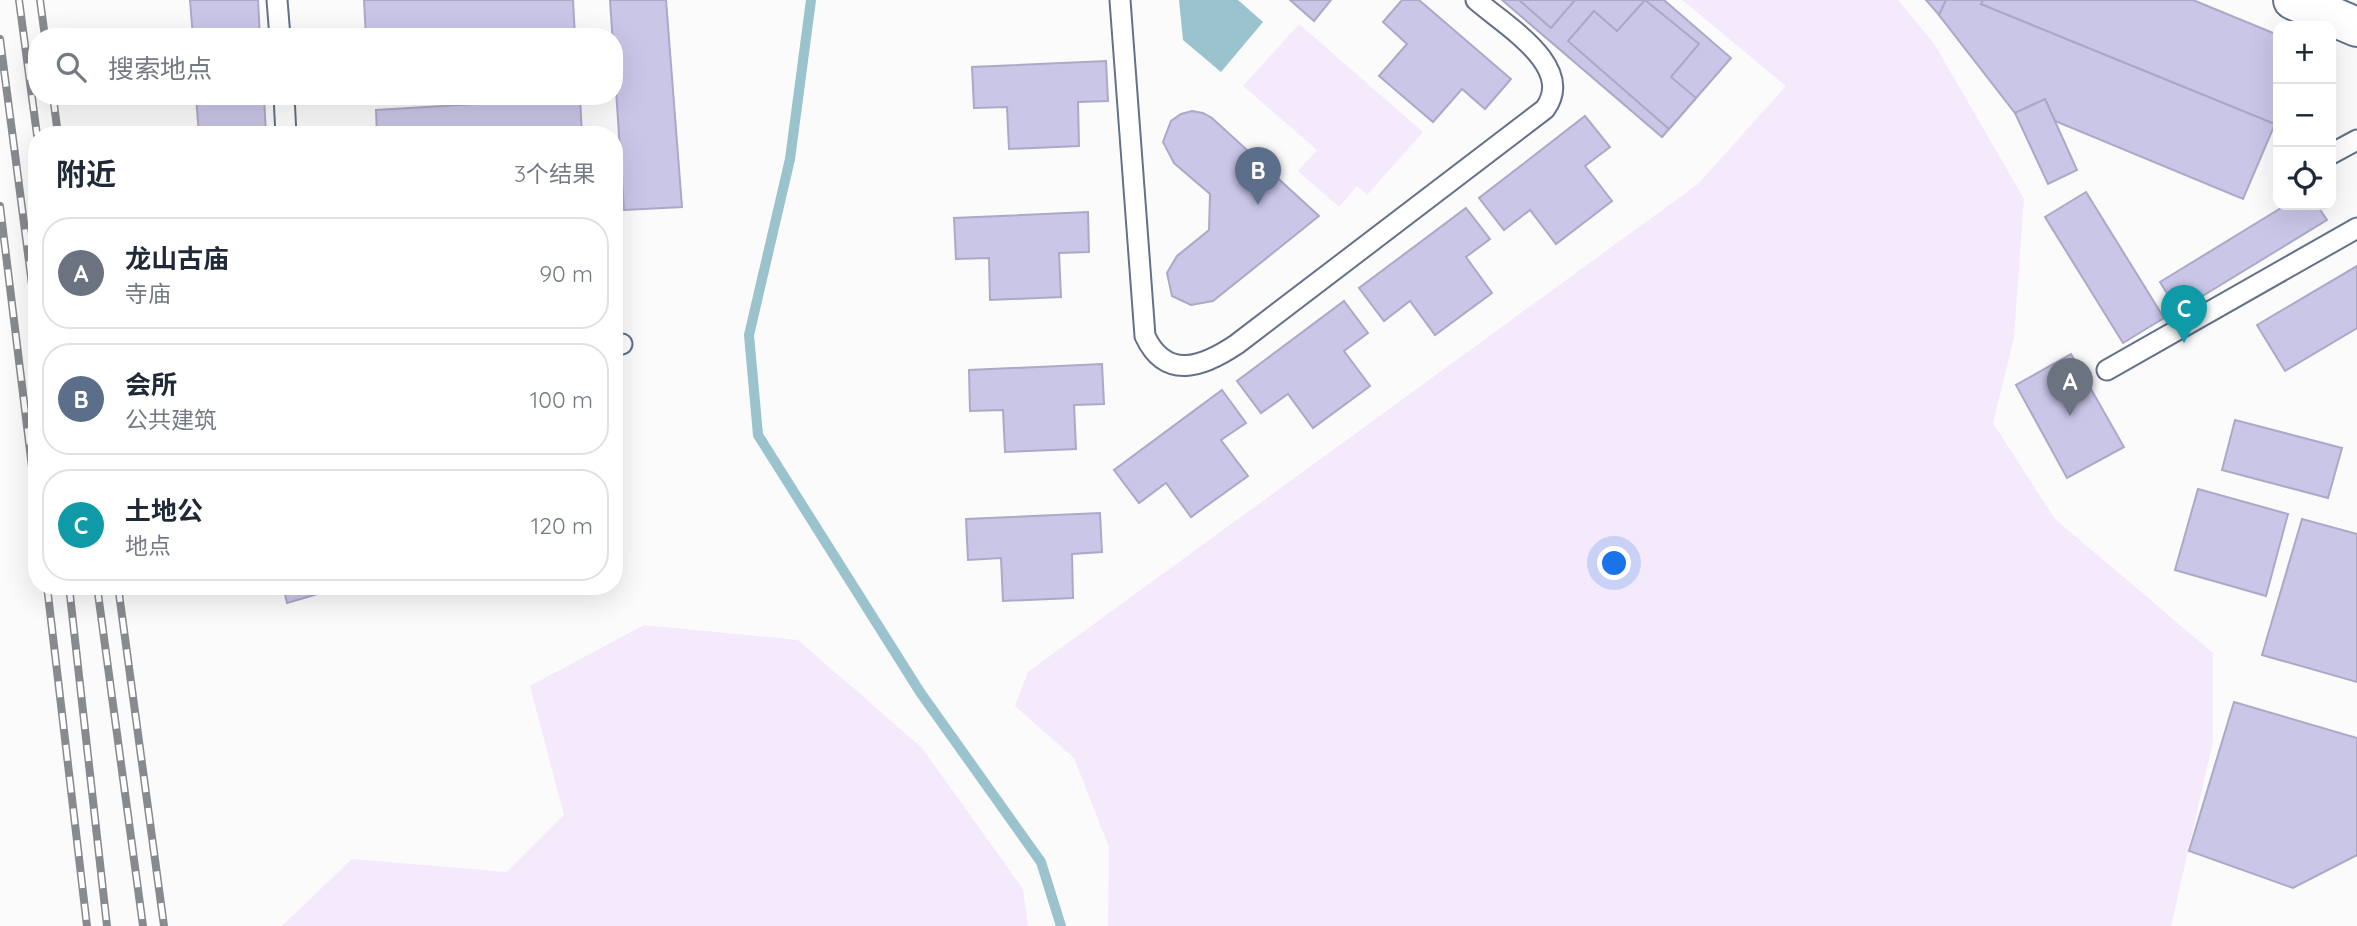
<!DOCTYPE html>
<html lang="zh">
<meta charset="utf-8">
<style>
body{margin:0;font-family:Quicksand,"Noto Sans SC",sans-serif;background:#f6f6f7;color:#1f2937}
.controls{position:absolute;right:21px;top:21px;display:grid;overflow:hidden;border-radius:14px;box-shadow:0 7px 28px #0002}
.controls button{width:63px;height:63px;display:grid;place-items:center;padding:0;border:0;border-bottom:2px solid #e0e1e3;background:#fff;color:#1f2937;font:35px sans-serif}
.you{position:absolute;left:1615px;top:564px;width:24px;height:24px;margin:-18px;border:5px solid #fff;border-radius:50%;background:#1a73e8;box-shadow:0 0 0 10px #1a73e833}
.badge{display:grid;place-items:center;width:46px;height:46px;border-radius:50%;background:#a8111f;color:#fff;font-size:23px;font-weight:700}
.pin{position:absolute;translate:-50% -58px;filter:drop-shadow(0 2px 4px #0008)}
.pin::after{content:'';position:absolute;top:37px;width:24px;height:21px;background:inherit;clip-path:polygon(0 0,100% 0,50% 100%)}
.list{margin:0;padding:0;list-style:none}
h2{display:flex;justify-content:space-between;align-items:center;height:91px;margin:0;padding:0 28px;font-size:30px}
h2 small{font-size:23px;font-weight:400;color:#747a83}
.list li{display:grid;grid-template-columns:46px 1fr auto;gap:21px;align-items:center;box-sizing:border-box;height:112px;margin:0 14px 14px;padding:0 14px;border:2px solid #e0e1e3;border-radius:28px}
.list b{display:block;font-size:26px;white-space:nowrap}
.list p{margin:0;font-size:23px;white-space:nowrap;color:#747a83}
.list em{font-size:23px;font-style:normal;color:#747a83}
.icon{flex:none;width:38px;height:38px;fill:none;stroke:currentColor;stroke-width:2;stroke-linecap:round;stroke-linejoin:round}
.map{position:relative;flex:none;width:2357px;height:926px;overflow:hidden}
.search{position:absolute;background:#fff;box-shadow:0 7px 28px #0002;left:28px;top:28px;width:595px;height:77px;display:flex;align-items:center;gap:18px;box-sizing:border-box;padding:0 24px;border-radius:28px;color:#747a83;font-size:26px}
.panel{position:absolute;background:#fff;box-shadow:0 7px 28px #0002;left:28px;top:126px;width:595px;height:469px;border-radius:28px}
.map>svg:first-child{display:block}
.green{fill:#f5e9fc}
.water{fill:#9ac3ce}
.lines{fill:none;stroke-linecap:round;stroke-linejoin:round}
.stream{stroke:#9ac3ce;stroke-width:10}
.building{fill:#c9c6e8;stroke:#aba9c7;stroke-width:2}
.lane-casing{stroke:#65718a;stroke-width:23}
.secondary-casing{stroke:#65718a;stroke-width:42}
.lane{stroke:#fff;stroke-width:19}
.secondary{stroke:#fff;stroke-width:38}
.rail-casing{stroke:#878a8f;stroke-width:8}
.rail{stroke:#fff;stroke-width:5;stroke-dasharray:16;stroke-linecap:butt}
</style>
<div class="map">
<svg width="2357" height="926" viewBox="0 0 2357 926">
<rect width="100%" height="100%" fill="#fbfbfb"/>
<!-- green -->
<g class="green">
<path d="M1682,0H1898L1935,45L2024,199L2014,337L1993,423L2055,519L2213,653V741L2171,926H1108L1109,847L1074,758L1015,706L1028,672L1698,184L1786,86Z"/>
<path d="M1299,24L1423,132L1367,195L1357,186L1339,207L1298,171L1317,150L1243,86Z"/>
<path d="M644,625L798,640L922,748L1023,889L1028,926H282L352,859L507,872L564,815L530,686Z"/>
</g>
<!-- water -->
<path class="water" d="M1179,0H1238L1263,22L1221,72L1183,40Z"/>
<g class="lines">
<!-- stream -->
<path class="stream" d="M811,0L790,159L749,335L758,435L920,692L1041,862L1061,926"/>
</g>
<!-- building -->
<g class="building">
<path d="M190,0H258L260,37H193Z"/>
<path d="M364,0H573L575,37H366Z"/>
<path d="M610,0H666L682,207L624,210Z"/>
<path d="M1290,0H1331L1314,21Z"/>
<path d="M1402,0H1419L1511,79L1485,109L1462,89L1433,122L1379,76L1407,44L1383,22Z"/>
<path d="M1502,0H1664L1731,58L1662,137Z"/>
<path d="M1519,0H1575L1551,28Z"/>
<path d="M1645,0L1699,44L1671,77L1696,98L1669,129L1568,41L1594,11L1617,31Z"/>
<path d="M1926,0H1946L1939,15Z"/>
<path d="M1946,0H1983L1981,4L2275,124L2243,199L2055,121L2045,99L2015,113L1939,15Z"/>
<path d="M1983,0H2193L2278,35V115L2275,124L1981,4Z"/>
<path d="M1106,61L1108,101L1078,102L1079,146L1009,149L1007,107L974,108L972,67Z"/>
<path d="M196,96H264L266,135H199Z"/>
<path d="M580,98L582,135H377L376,110Z"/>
<path d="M2045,99L2077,170L2048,184L2015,113Z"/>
<path d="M1192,111L1203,113L1212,118L1319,216L1213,301L1191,305L1172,296L1167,273L1177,256L1209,230L1210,194L1174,163L1163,142L1171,121L1181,114Z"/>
<path d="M1585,116L1610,147L1585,166L1612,201L1556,244L1530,210L1504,230L1479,198Z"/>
<path d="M2086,192L2164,318L2123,343L2045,217Z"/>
<path d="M2286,205H2317L2327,220L2178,311L2160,282Z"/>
<path d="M1466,208L1490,239L1466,257L1492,293L1435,335L1410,301L1384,321L1359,288Z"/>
<path d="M1088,212L1089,252L1059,253L1061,297L990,300L989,258L956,259L954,218Z"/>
<path d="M614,256H618L622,328H614Z"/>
<path d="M2357,266V328L2285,371L2257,325Z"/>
<path d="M1344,301L1368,333L1344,351L1370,386L1313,428L1288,394L1261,413L1237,381Z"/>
<path d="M2071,354L2124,447L2067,478L2016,385Z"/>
<path d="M1102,364L1104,404L1074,405L1076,449L1005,452L1003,410L970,411L969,370Z"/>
<path d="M1222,390L1246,423L1221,440L1248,476L1191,517L1166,483L1139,503L1114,470Z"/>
<path d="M2235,420L2342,448L2328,498L2222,470Z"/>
<path d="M2198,489L2288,514L2266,596L2175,570Z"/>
<path d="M1100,513L1102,552L1072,554L1073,598L1003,601L1001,558L968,560L966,519Z"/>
<path d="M2302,519L2357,534V682L2262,655Z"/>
<path d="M283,586H345L287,603Z"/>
<path d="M2234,702L2357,738V855L2293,888L2189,851Z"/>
</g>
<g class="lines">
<defs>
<g id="lane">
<path d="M277,0L280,37"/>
<path d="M1120,0L1145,336C1166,381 1203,367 1237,344L1545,109C1576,66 1504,25 1476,0"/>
<path d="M284,96L286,135"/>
<path d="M2331,154L2357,140"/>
<path d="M614,345L622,344"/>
<path d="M2107,370L2357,228"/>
</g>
<path id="secondary" d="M2293,0L2357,27"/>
</defs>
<!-- lane casing -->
<use href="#lane" class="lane-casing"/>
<!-- secondary casing -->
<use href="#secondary" class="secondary-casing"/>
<!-- lane -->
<use href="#lane" class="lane"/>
<!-- secondary -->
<use href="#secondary" class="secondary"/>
<defs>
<g id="rail">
<path d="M19,0L37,135"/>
<path d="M40,0L45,37"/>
<path d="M0,39L37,323"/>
<path d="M53,96L58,135"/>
<path d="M0,206L37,508"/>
<path d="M47,586L87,926"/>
<path d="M69,586L107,926"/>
<path d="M97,586L143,926"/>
<path d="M118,586L164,926"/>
</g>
</defs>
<!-- rail casing -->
<use href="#rail" class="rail-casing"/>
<!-- rail -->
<use href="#rail" class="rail"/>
</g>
</svg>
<div class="controls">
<button>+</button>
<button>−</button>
<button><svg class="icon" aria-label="locate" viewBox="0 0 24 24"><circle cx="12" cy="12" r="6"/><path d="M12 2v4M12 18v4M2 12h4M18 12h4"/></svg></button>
</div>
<div class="you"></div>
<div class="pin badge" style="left:2070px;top:416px;background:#6b7280">A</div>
<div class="pin badge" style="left:1258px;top:205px;background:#5c6f8a">B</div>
<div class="pin badge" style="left:2184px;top:343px;background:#0f9aa8">C</div>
<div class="search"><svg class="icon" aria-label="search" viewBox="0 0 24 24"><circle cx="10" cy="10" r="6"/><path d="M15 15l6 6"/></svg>搜索地点</div>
<section class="panel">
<h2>附近<small>3个结果</small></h2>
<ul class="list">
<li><span class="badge" style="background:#6b7280">A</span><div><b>龙山古庙</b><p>寺庙</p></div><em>90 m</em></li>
<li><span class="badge" style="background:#5c6f8a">B</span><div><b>会所</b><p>公共建筑</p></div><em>100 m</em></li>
<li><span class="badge" style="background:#0f9aa8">C</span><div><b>土地公</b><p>地点</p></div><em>120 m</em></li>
</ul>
</section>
</div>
